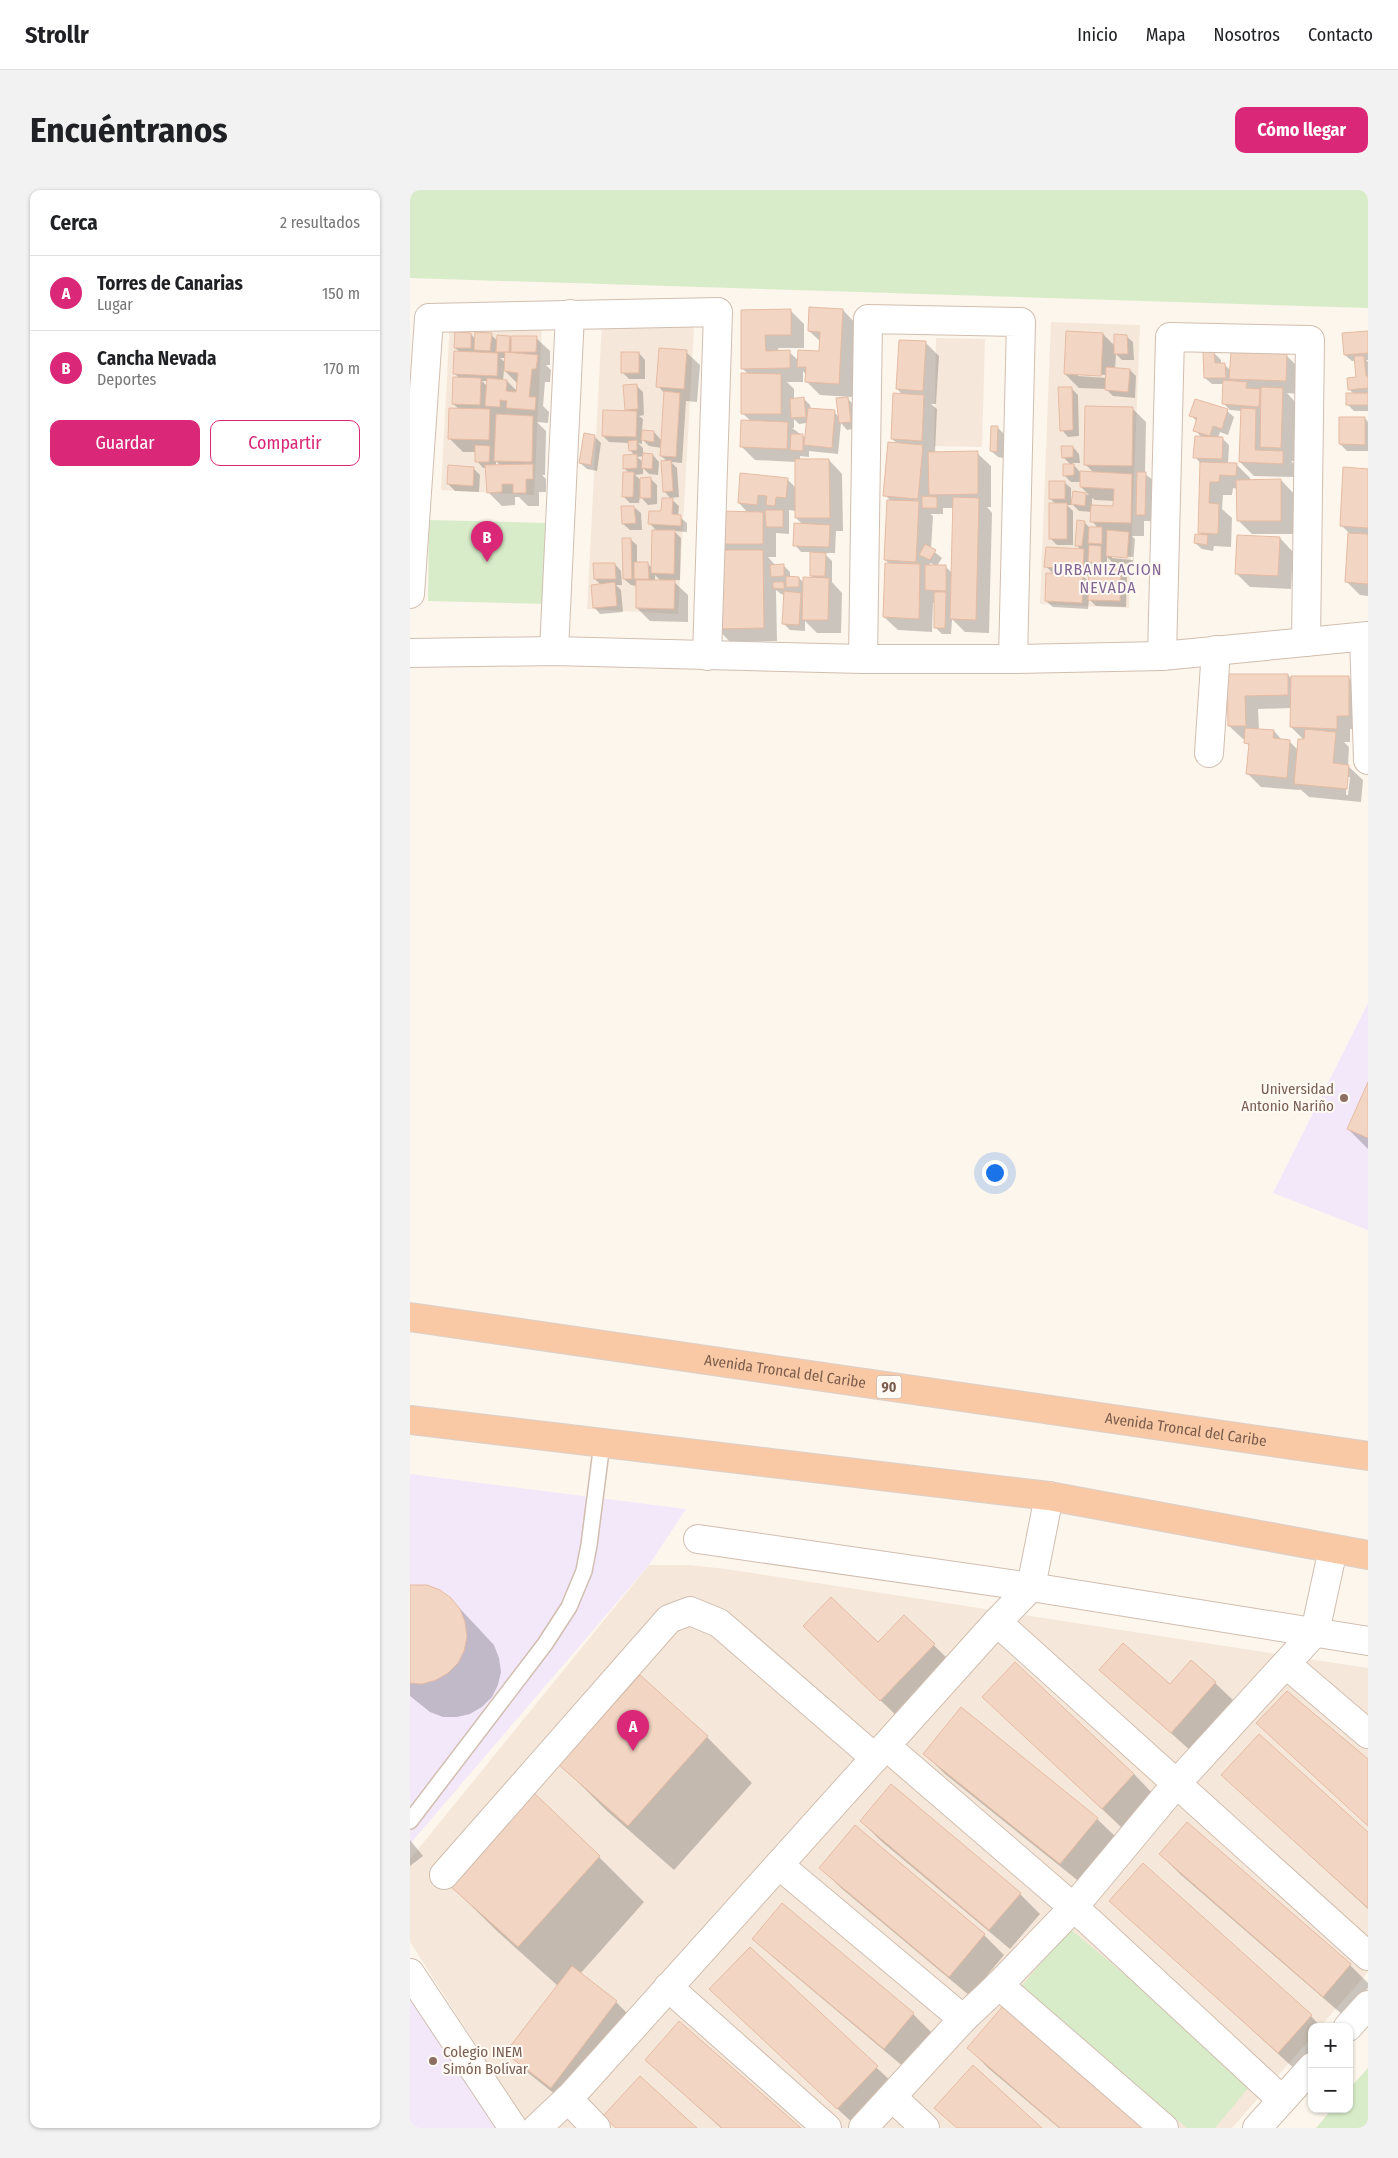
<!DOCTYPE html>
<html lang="es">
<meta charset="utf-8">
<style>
body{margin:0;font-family:"Fira Sans Condensed",sans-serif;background:#f2f2f2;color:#202124}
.controls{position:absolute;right:15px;bottom:15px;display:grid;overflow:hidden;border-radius:10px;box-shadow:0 1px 4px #0004}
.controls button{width:45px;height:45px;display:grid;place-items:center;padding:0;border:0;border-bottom:1px solid #e0e0e0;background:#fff;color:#202124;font:25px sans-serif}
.you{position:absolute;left:584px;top:982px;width:18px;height:18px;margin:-12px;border:4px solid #fff;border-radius:50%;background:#1a73e8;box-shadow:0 0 0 8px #1a73e833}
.badge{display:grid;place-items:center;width:32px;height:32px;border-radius:50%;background:#db2777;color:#fff;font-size:16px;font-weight:700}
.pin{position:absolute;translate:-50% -41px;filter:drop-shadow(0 1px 2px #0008)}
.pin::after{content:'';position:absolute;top:26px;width:18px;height:15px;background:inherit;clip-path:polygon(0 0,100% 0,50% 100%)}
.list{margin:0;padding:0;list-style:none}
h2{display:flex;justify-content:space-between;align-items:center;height:65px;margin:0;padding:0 20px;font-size:21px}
h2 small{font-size:16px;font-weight:400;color:#757577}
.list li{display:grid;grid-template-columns:32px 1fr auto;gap:15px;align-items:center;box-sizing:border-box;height:75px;padding:0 20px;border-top:1px solid #e0e0e0}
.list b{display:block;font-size:19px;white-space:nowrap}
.list p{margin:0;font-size:16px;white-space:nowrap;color:#757577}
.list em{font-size:16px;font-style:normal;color:#757577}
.actions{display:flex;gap:10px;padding:15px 20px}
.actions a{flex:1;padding:11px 0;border:1px solid #db2777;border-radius:10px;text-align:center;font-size:18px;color:#db2777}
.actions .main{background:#db2777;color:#fff}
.map{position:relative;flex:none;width:958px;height:1938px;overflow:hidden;border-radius:10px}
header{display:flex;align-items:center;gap:30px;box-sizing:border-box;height:70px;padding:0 25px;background:#fff;border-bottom:1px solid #e0e0e0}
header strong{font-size:24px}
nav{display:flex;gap:28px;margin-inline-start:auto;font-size:18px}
.intro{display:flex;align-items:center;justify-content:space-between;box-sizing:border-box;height:120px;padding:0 30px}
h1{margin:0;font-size:35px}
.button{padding:12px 22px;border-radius:10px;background:#db2777;color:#fff;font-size:18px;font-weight:700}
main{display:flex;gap:30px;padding:0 30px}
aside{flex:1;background:#fff;border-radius:10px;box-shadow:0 1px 4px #0004}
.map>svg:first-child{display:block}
.residential{fill:#f5e8da}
.education{fill:#f3e8fa}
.green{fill:#d8ecc9}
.shadow{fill:#0003;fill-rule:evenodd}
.building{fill:#f3d5c3;stroke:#e6bba3}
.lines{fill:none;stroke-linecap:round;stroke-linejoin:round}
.service-casing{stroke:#d1beb0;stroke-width:18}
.minor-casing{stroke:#d1beb0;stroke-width:30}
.trunk-casing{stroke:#dad1cd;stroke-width:30}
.service{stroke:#fff;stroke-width:15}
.minor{stroke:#fff;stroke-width:28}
.trunk{stroke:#f9c8a4;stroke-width:28}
.education-dot{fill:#8d6e63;stroke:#fffaf3;stroke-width:2}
.labels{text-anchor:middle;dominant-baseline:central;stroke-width:4;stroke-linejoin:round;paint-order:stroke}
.shield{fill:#fffaf3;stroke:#a28b7f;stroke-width:1}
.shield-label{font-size:14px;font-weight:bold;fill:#7a5c4d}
.education-label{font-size:15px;fill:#785e54;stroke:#fffaf3;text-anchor:end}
.street-label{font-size:15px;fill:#7a5c4d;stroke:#fffaf3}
.neighbourhood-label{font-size:16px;letter-spacing:1px;fill:#846695;stroke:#fffaf3}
</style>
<header>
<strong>Strollr</strong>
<nav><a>Inicio</a><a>Mapa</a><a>Nosotros</a><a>Contacto</a></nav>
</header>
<div class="intro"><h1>Encuéntranos</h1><a class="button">Cómo llegar</a></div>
<main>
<aside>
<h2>Cerca<small>2 resultados</small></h2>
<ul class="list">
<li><span class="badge">A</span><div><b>Torres de Canarias</b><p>Lugar</p></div><em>150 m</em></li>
<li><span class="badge">B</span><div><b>Cancha Nevada</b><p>Deportes</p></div><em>170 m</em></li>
</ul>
<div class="actions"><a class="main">Guardar</a><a>Compartir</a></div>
</aside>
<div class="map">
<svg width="958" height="1938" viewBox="0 0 958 1938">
<rect width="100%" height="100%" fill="#fdf6ec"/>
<!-- residential -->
<g class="residential">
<path d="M40,130L132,135L124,305L31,300Z"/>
<path d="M192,132L284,137L268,424L177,419Z"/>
<path d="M641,132L730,135L719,418L630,414Z"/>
<path d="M526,148L575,149L572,257L524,256Z"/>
<path d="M239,1375H279L316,1379L958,1478V1782L910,1837H902V1847L822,1938H119L0,1752V1669Z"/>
</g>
<!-- education -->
<g class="education">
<path d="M958,813V1040L863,1003Z"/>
<path d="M0,1284L276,1319L239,1375L0,1654Z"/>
<path d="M0,1805L91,1938H0Z"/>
</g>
<!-- green -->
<g class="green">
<path d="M0,0H958V118L0,88Z"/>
<path d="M19,330L135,333L134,414L18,411Z"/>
<path d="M660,1739L844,1891L805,1938H777L609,1799Z"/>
<path d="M958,1878V1938H906L922,1919H939V1899Z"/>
</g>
<!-- shadow -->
<g class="shadow">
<path d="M380,120L394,134V158H368L369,162H379L388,170L411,162V152L399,141L433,120L446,134L442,207L410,205L396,191V185L393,181V192H377L384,199V210L394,209L400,215L401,220L424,222L429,227L437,208L444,215L447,238L437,240L431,233L428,264L399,261V267L390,266V270H419L432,284L433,341H426L425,363H414L422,371V392L432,403L431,443H407L395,431V441L380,440L373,433L375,405L371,404L366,400L367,451L320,452L307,438L306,354L338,323L329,313L378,290L386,298V272L345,270L331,256L341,231L332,223L339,185L332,178V121ZM384,229L389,234L397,233L396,248L382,238H384ZM379,320L386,321V328L393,335L385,355L391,362H402L401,385L405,389L394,393L389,388H380V382L373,375L366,376L358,367H366V343L379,344Z"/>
<path d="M958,142V170H956L958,172V221H944L937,214L944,204L939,199L947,188L946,171H942L935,165L934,144Z"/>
<path d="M61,144L66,150L81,145L88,151L100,147L103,150L126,148L140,161V175H136L141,180L140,192H135L133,216L139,222L138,233L127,232L136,241L135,285H132L136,289V302H129V316H118L109,307H105V315L92,316L78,302L77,278H73L67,271V262H53L39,248L49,219L43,214L50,189L45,184L51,163L45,158ZM90,168H96V173ZM94,180L108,194V202L97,191H93ZM72,191H78V197ZM86,271L91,276H86Z"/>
<path d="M693,144L705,156L716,146L723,152L724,170H712L706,164L705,179L720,180L726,186L725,208L703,206L696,199L669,198L655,184ZM668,184L698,185L697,188L668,186Z"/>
<path d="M515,152L529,166L526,214H521L527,219L525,263H567L581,276V317H577L582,323L579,443L555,442L542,429L541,444H532L525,437V413H523L522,442L488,440L474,427L480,374L475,370L481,311L475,305L488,254L482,249L493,205L487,199ZM533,318H544L542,383L536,377L520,376V373L527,376L532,368L521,359L523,326L520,324H533Z"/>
<path d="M276,162L290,175L287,212L276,211L272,273L261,272L267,278L269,307L260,308L269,316L268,326L277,333V342L264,341L271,348L270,390H262L278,405V432L240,431L227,418V396L221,395L214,389L220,349L227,355V374H238L242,378L247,341L240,334L253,323L262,310L254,301L258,272L251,266L252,258L239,256L232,249V254L228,253L233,258V264L243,265L249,272L248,285L239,284L233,278V284L225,285L232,291L241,289L247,295V314L238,315L230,306L229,313H220L213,306L219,283L214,278L225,266L220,260L219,253L199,252L193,246L219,222L216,219L227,196L233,202L234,225L229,226L233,229L232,241L244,242L252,251L255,204L248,196ZM234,266L233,272L227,267ZM245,385L251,391H245Z"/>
<path d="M229,163L235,170V189H219L212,182Z"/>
<path d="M804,163L811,170V174H814L821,181L876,165L890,179L889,204L877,203L886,213L884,271H881L886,276V287L844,286L830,272L832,221L820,220L814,214L815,194H802L795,188Z"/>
<path d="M661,198L668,205L669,246L658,247L652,240Z"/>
<path d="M722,218L736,232L735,284L743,290L741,331H734V346H722L725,349L723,374L703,373L697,367V380H710L717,387L716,417L686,416L679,409L678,419L643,417L636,411L644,385L636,376L671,360L666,355L674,332L680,338H688L682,331V322L669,321L661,313L662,315H657L663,321V355H647L641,349L646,314L640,309L654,292L661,298V310H663L664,303L679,305L671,297V292H661L654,285L661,275L653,267L663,257L669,264L670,273H662L670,282L684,283L676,275ZM682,308L685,310L705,311V318L682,317ZM702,366L723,367V370L702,368ZM680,372L687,380L679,379ZM672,385L680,386V393Z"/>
<path d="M817,221L824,227L818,245L810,242L808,248H812L819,255L818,274H826L840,288V291L871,290L884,304L885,344H842L828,330V299L823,298L822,305H813L812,319L822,328L821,357L804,356L803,361L792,359L785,353L793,346L789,342L791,274L785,267L792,248L785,240L787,232L781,225Z"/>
<path d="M955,228L958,232V261H937L930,254Z"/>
<path d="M587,237L594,244L593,268L588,267L581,261Z"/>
<path d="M184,246L191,253L187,281L177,279L170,273Z"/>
<path d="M63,278L70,285L69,302L45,301L38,294Z"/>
<path d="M934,279L958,280V406L950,405L936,391L939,343L931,335Z"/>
<path d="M224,317L231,323L232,340H220L213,334Z"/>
<path d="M870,348L883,362L881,399L840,397L826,383Z"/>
<path d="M205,374L211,381L212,395H206L211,400L213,422L190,424L184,417L191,395L185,389Z"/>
<path d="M878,485L882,489L938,487L952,501V539H940V552H934L939,557L938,576L953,590L951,612L899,607L890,599V600L851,597L838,584L840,557L836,552V549H833L819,536V486ZM881,518V537L895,551L888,560L879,551L872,550L864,541L849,540L848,519ZM937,587H940L938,605H936Z"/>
<path d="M958,895V959L938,939Z"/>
<path d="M0,1396L41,1409L84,1455L89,1468L91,1482L88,1495L82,1507L72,1517L60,1524L47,1527H33L20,1522L0,1506Z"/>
<path d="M494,1426L544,1475L491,1530L414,1456L468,1453Z"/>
<path d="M691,1480L760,1496L805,1493L825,1512L782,1562Z"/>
<path d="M230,1487L297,1547L342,1593L264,1680L196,1620L151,1575Z"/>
<path d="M574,1507L724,1584L743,1604L712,1638Z"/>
<path d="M849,1546L958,1644V1719L813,1585Z"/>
<path d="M515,1564L687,1629L707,1648L671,1693L535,1584Z"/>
<path d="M451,1631L610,1704L630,1724L600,1759L471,1651Z"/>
<path d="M777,1633L940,1775L958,1793V1798L934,1826L770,1684L750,1664Z"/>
<path d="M446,1637L574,1745L594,1765L560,1806L431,1698L411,1678Z"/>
<path d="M0,1650L13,1666L0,1676Z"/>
<path d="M189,1667L234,1712L170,1784L206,1812L226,1832L161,1917L117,1882L97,1862L148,1796L87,1741L41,1696Z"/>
<path d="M701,1711L901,1826L911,1837H902V1867L888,1882Z"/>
<path d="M372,1715L503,1824L523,1844L495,1878L364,1768L344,1749Z"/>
<path d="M340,1758L487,1897L448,1938L321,1819Z"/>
<path d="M559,1858L732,1938H649L578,1878Z"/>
<path d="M236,1870L389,1938H311Z"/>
</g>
<!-- building -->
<g class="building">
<path d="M399,117L433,119L429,194L395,192L396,177H387L388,160L409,161L410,142L398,141Z"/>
<path d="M381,119V145H355L356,161L380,160V178L331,179V120Z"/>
<path d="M656,141L693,143L691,186L654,184Z"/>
<path d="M958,141V163L934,165L932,143Z"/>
<path d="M45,142L61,143V158H44Z"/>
<path d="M65,142L82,143L80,161L64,160Z"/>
<path d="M704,144L717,145L718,164H704Z"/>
<path d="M87,145L100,146L99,162H86Z"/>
<path d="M101,146H127L126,162H101Z"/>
<path d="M489,150L516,151L513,201L486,199Z"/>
<path d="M249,158L277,160L274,199L246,197Z"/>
<path d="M44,161L88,163L87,186L43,184Z"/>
<path d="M95,162L128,165L126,179H122L119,207H126L125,220L96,218L97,211L90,210V217L75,216L77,188L97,190L96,201L106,202L108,183L94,181Z"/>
<rect x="211" y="162" width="18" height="21"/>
<path d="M793,162H804L805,173H815L816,188H794Z"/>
<path d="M821,162L877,164L876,191L819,189Z"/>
<path d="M944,166H954L956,186H958V198L938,200L937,188L946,187Z"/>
<path d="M696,177L720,179L718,202L695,200Z"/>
<path d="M331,183L371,184V224H331Z"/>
<path d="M43,187L71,188L70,215L42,214Z"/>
<path d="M813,190L837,192L836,198L850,199L849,217L812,214Z"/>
<path d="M227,194L228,219L215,220L213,195Z"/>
<path d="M648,197H662L663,240L650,241Z"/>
<path d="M851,197L873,198L871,258L850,257Z"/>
<path d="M254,201L270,203L266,267L250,266Z"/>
<path d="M483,203L514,205L512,251L481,249Z"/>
<rect x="936" y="203" width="22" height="12"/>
<path d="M394,207L396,227L381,228L380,209Z"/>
<path d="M438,207L441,232L429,233L426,208Z"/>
<path d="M785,209L818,219L812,239L803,236L800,246L783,241L787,228L779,226Z"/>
<path d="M675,216L723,217L722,276L674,275Z"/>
<path d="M39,218L80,219L79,250L38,249Z"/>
<path d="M398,218L425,220L422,258L394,255Z"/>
<path d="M831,218L846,219L845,260L873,261V274L829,272Z"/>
<path d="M193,220L227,221L226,247L192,246Z"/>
<path d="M86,224L123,226L122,272L84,271Z"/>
<path d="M929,227H955V255L929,254Z"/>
<path d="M331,230L378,232L377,259L330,257Z"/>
<path d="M581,236H588L587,262L580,261Z"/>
<path d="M232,240L244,241V252L231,250Z"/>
<path d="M174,243L185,245L181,275L169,273Z"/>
<path d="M381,244H393V261L380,260Z"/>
<path d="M785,246L813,247L812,269L783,268Z"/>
<path d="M227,250V260L219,261L218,251Z"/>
<path d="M478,252L513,255L508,309L473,306Z"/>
<path d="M65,255L80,256L79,272H65Z"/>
<path d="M651,256H663V267L652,268Z"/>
<path d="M568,261V304L519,305L518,262Z"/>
<path d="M233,263L243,264L242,279L231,278Z"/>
<path d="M227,264V278L213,279V265Z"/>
<path d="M385,269H419L420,328H385Z"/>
<path d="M261,270L263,301L253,302L251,271Z"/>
<path d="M790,272L827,273L826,286L810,285L809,292H800L799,313L809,314L808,344L788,343Z"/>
<path d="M123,274V289H116V303H103V294H92V302L77,303L75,275Z"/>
<path d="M653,274H664V285L653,286Z"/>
<path d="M38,275L64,277L63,296L37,294Z"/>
<path d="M933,277L958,279V338L930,336Z"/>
<path d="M670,281L722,284L721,333L680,332L681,315L703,316L704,299L670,297Z"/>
<path d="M213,282H224L223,307H212Z"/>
<path d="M727,282H736L735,325H726Z"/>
<path d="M330,283L378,288L376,308L366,307L365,316L356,315L357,306L348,305L347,315L328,313Z"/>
<path d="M241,287V308H230V288Z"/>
<path d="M871,289V331H827L826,290Z"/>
<rect x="639" y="291" width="16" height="18"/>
<path d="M663,301L676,303L675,316L661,314Z"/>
<path d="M512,306L527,307V318H512Z"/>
<path d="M543,307L569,308L566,430L540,429Z"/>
<path d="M252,308H263L262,324L271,325V336L238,334L239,321H251Z"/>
<path d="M477,310L509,311L506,372L474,370Z"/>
<rect x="639" y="313" width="18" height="36"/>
<path d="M211,316H224L226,333L212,334Z"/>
<path d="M355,320H373V337H356Z"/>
<path d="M305,321L353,322V354H305Z"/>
<path d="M667,330L675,331L672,356H665Z"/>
<path d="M384,333L420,335L419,357L383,356Z"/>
<path d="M679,337H692V354L678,353Z"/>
<path d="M242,340H265L264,384L241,383Z"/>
<path d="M697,340L719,342L717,368L696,366Z"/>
<path d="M938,343L958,344V394L935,392Z"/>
<path d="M785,344L798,345L797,355L784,353Z"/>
<path d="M827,345L870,347L868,386L825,384Z"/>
<path d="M212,348H221L222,389H213Z"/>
<path d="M515,354L526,360L520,370L509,365Z"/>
<path d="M679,355L691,356V373L678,372Z"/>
<path d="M636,357L674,359L673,380L634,377Z"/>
<path d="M305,360H353L354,438L305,439Z"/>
<path d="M400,362L416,363L415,386H400Z"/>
<path d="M224,372H238L239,389H224Z"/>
<path d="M183,373H205L206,389H184Z"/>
<path d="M475,373L510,374L509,429L473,427Z"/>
<path d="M374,374V386L361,387L360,375Z"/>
<path d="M515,375H536V401L515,400Z"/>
<path d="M679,378L711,379L710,411L678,410Z"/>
<path d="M636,383L673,385L672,413L635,411Z"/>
<path d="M376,386L389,387V397H376Z"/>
<path d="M393,387L419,388L418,430H392Z"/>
<path d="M226,390H265L264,419L226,418Z"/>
<path d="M205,392L207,416L183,418L181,395Z"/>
<path d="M363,392H374V399L363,398Z"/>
<path d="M374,401L391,403L389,435L372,434Z"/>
<path d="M524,402H536L535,438H524Z"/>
<path d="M817,484H878V505L835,506L836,536H818Z"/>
<path d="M881,486H939V526H927V539L880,537Z"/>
<path d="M835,538L864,540L863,548L880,550L877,588L836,584L839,554L834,553Z"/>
<path d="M895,539L926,542L923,573L939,575L937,599L884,594L888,549H894Z"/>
<path d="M958,892V948L937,939Z"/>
<path d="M0,1395H17L30,1400L41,1408L50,1419L55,1432L57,1447L54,1461L48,1473L38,1483L26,1490L12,1494L0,1493Z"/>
<path d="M421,1407L468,1452L494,1425L525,1454L470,1511L393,1436Z"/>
<path d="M713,1453L760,1494L781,1470L806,1492L761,1543L689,1480Z"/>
<path d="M605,1472L724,1584L692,1619L572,1507Z"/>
<path d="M230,1485L298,1546L218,1636L149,1575Z"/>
<path d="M877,1501L958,1569V1636L846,1533Z"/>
<path d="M551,1517L688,1628L650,1674L513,1564Z"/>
<path d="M849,1544L958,1642V1718L811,1585Z"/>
<path d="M481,1594L611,1703L579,1740L450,1631Z"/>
<path d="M122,1601L190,1666L108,1757L40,1696Z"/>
<path d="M777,1632L941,1774L913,1807L749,1664Z"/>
<path d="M445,1635L575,1744L539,1787L409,1678Z"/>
<path d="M733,1673L902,1825L868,1863L699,1711Z"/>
<path d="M372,1713L504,1823L474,1859L342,1749Z"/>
<path d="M340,1757L468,1876L427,1919L299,1799Z"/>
<path d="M162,1776L207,1811L141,1898L95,1863Z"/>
<path d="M593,1816L734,1938H650L557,1858Z"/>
<path d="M269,1831L391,1938H312L235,1870Z"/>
<path d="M563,1875L632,1938H547L524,1918Z"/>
<path d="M230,1886L287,1938H206L193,1926Z"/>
</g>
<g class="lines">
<defs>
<path id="service" d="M0,1631L135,1454L159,1417L174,1381L179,1355L192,1253"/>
<g id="minor">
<path d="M0,404L19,128L308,122L297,466"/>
<path d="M954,447L958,570"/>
<path d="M144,461L160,124"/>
<path d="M0,463L144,461L453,469H603L752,466L958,446"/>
<path d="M752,466L760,147L900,150L896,452"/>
<path d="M453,469L458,129L611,132L603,469"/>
<path d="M799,563L806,460"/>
<path d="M288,1349L621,1397L958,1451"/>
<path d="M587,1432L958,1766"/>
<path d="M876,1474L958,1544"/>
<path d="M476,1556L679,1731L872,1910"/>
<path d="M369,1675L553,1829"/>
<path d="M34,1685L259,1429L280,1421L309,1433L465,1568"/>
<path d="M0,1783L103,1938"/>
<path d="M589,1795L754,1938"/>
<path d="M258,1797L417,1938"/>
<path d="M938,1837L958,1815"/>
<path d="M482,1907L515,1938"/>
<path d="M158,1909L186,1938"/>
<path d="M127,1938L161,1906L587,1432L621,1397L639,1306"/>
<path d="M453,1938L553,1829L589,1795L663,1718L767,1593L905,1442L923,1359"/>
<path d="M847,1938L902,1877"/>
</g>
<g id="trunk">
<path id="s1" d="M0,1127L958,1266"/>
<path d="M0,1230L639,1306L958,1365"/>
</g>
</defs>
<!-- service casing -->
<use href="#service" class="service-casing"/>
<!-- minor casing -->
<use href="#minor" class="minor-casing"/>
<!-- trunk casing -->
<use href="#trunk" class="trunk-casing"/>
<!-- service -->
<use href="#service" class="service"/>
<!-- minor -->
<use href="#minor" class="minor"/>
<!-- trunk -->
<use href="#trunk" class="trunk"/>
</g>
<!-- markers -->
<g class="education-dot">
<circle cx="934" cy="908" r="5"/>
<circle cx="23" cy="1871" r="5"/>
</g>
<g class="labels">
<!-- shield labels -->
<rect class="shield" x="466.5" y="1185.5" width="25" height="23" rx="4"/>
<g class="shield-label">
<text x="479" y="1197">90</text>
</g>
<!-- education labels -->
<g class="education-label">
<text x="924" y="899">Universidad<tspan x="924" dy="17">Antonio Nariño</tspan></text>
<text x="33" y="1862" text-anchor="start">Colegio INEM<tspan x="33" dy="17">Simón Bolívar</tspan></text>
</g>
<!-- street labels -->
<g class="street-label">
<text stroke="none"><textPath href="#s1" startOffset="379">Avenida Troncal del Caribe</textPath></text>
<text stroke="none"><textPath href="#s1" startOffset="784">Avenida Troncal del Caribe</textPath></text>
</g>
<!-- neighbourhood labels -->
<g class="neighbourhood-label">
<text x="698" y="379">URBANIZACION<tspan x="698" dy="18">NEVADA</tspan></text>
</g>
</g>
</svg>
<div class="controls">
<button>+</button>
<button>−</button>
</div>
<div class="you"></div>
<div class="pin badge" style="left:223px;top:1561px">A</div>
<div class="pin badge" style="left:77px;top:372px">B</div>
</div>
</main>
